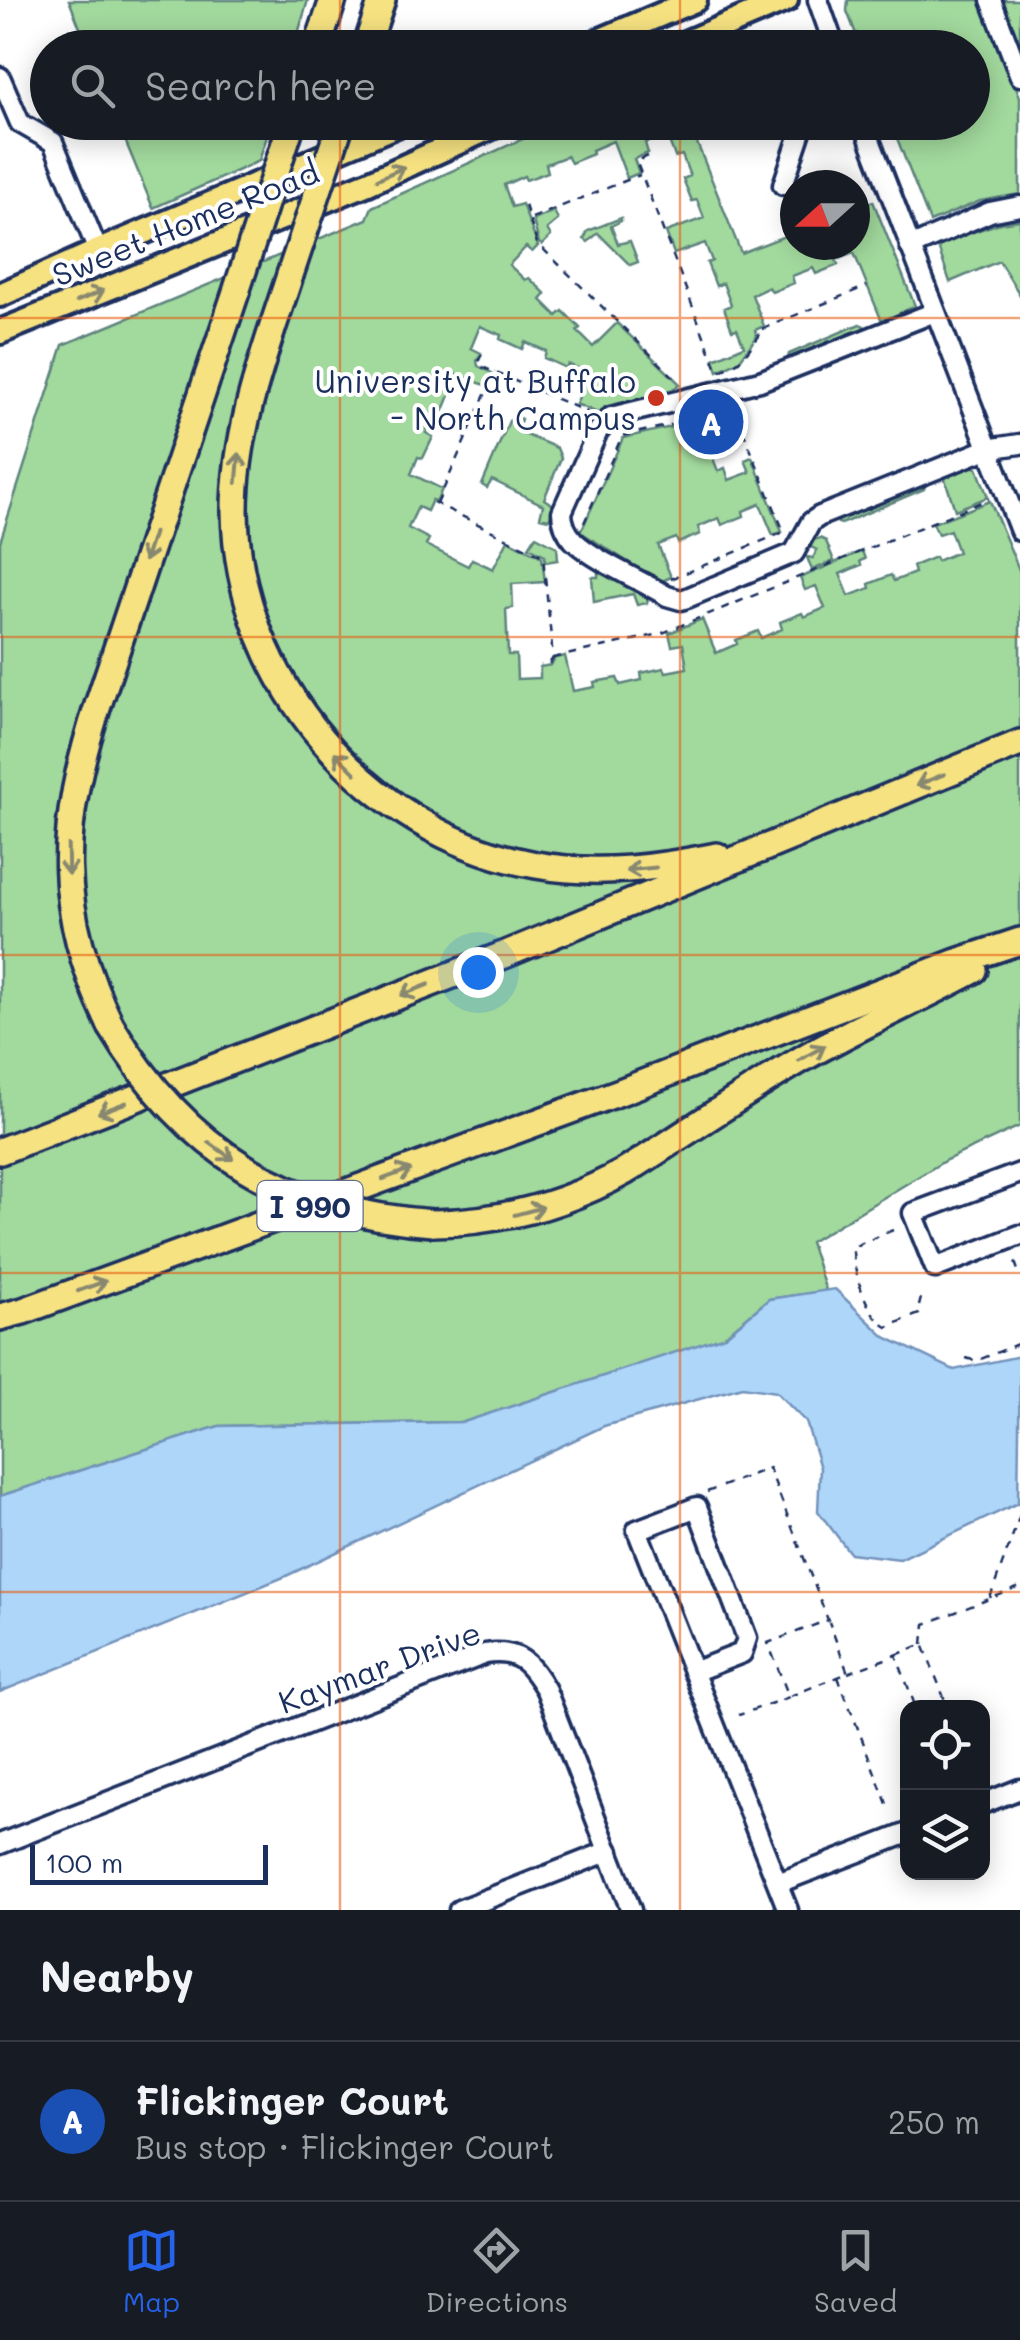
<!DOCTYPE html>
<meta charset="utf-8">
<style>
body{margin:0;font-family:Mali,sans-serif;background:#20242c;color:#f1f3f6}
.controls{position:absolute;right:30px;bottom:30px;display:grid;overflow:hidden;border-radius:20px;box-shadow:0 5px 25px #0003}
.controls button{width:90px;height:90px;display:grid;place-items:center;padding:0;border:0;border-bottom:2px solid #363941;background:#171b24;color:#f1f3f6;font:50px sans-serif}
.compass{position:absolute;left:780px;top:170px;width:90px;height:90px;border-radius:50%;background:#171b24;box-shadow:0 5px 25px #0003;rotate:249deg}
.scale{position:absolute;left:30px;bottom:25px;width:238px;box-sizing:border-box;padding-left:10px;border:5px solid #1b2f5e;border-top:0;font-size:28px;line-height:35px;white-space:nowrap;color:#1b2f5e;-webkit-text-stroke:8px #fff;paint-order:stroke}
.you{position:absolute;left:478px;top:972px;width:35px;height:35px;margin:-25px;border:8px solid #fff;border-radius:50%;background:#1a73e8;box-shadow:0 0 0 15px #1a73e833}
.badge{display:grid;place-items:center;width:65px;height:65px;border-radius:50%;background:#2563eb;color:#fff;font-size:32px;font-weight:700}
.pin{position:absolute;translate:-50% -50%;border:5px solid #fff;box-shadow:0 2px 10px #0006}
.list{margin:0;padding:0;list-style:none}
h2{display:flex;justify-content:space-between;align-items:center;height:130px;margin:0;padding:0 40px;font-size:42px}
h2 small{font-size:32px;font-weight:400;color:#9ea1a6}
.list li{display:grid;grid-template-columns:65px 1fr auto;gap:30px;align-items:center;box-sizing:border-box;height:160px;padding:0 40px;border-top:2px solid #363941}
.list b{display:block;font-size:38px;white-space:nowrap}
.list p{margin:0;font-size:32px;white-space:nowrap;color:#9ea1a6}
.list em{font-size:32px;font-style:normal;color:#9ea1a6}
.icon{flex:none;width:55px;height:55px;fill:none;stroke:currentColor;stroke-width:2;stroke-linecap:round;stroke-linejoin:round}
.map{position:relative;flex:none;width:1020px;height:1910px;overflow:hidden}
.search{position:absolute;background:#171b24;box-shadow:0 5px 25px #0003;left:30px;right:30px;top:30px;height:110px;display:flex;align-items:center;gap:25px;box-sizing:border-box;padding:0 35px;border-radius:55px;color:#9ea1a6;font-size:38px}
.sheet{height:290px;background:#171b24}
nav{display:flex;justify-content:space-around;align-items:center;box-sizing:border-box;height:140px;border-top:2px solid #363941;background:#171b24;font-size:28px;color:#9ea1a6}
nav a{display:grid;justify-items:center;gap:5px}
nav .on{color:#2563eb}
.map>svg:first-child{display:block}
.green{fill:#a2d99d;stroke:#5e847e;stroke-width:2.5}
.water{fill:#aed6f9;stroke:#7393bb;stroke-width:2.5}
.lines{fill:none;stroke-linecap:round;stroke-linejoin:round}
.minor-casing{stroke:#1b2f5e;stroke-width:25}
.major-casing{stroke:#1b2f5e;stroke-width:30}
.highway-casing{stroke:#1b2f5e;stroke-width:32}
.path{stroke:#1b2f5e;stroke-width:2.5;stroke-dasharray:8 8;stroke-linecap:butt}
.minor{stroke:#fff;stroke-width:18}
.major{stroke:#f6e281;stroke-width:22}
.highway{stroke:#f6e281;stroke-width:25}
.highway-bridge-casing{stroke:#1b2f5e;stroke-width:32;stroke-linecap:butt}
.highway-bridge{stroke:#f6e281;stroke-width:25}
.oneway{stroke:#888870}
.grid{fill:none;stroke:#e8590c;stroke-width:2.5;stroke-opacity:0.55}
.poi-dot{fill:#c8321e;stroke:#fff;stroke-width:4}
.labels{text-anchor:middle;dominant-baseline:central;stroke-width:8;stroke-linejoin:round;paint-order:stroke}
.shield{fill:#fff;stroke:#5f6d8e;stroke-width:2.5}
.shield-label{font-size:30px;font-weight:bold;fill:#1b2f5e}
.street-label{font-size:32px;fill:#1b2f5e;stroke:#fff}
.poi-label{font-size:32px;fill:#1b2f5e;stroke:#fff;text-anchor:end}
</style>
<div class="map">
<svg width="1020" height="1910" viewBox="0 0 1020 1910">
<rect width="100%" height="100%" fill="#fff"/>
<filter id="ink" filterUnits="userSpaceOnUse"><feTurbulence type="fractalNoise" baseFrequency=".01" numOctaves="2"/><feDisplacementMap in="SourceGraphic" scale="20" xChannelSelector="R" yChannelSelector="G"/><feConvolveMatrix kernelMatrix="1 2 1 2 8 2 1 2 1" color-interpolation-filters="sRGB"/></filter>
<g filter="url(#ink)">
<!-- green -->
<g class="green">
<path d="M69,0H308L294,47L88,48Z"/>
<path d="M848,0H982L1020,97V194L980,201L930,222L891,123L972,122V48L861,47L847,11Z"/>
<path d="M997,0H1020V58Z"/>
<path d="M118,123H271L259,161L153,208Z"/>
<path d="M558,123H689L741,253L795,232V245H855V208L873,201L915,306L888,319H881L854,253L836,260L838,265L816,274L813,268L792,276L794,283L772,292L769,287L752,295L764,326L755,330L757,336L739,361L718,371L714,359L744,346L737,329L732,330L724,308L731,305L723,283L716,286L707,263L712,261L705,243L674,254L666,232L704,218L697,200L692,201L683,179L690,176L682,155L675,157L667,135L645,143L648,153L634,159L639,173L627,178L613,141L592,150L593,154L571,163L567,156L546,164L548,172L526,180L524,176L504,185L512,207L522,204L538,246L532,252L526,247L509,265L525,280L529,278L546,294L541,300L557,316L563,311L580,328L577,331L593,347L617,323L680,384C658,403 623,396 600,414L576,404L589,373L568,364L566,368L544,358L546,351L525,342L522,349L500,339L501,335L480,326L471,348L481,353L477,361L478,366L492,373L487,386L454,373L447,390L451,393L442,415L435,412L426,433L433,437L423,458L418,457L411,474L442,489L437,501L432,500L427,511L418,507L408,528L429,539L426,545L468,566L472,559L493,569L508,540L542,557L545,582L512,584L513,608L506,609L508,655H516L517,679L540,678V667L551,665L555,658L565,656L573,691L595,687L594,682L617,678L620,685L642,680L641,673L664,668L666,672L687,668L683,644L672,646L669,633L702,619L716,653L737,644L736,640L758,631L761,638L782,629L780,622L802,613L804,617L825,608L816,586L805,590L800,578L862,551L865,559L860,561L861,565L840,574L849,596L870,588L869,584L891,575L894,581L915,573L913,566L935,557L937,561L958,552L950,530L938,534L933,523L990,501L1020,572V1126L946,1160L810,1242L826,1291L769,1299L723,1337L464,1422L219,1426L0,1496V542L63,345L367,219L372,207Z"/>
<path d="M554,211L558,220L547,229L551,236L542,245L539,243L533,220Z"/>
<path d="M621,218V221L611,226L618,244L630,241L638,262L630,265L598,233L588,242L584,239L588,231Z"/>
<path d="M1020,220V295L999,261L950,282L937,244L1000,223Z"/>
<path d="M860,324L864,326L863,330L791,360L788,358L789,354Z"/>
<path d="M515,416L521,419L517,431L557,448L561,458L544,499L555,506L549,519L540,517L543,505L492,480L487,488L482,485L509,421Z"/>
<path d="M702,420L703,428L699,439L702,443H707L718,471L725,468L729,480L750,472L745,460L752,457L782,532L773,535L760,504L743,511L744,516L722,525L719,518L698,527L700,534L678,543L676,538L658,545L671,577L660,582L579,531L583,527L623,438Z"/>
<path d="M968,465L977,468L988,497L955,510L944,476Z"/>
<path d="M922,483L925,485L924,489L841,524L838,523L839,518Z"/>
<path d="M536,536L557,547L558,560L545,562V555L529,547Z"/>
<path d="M820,538L826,541L834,561L812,570L807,557L813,558L817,550L809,546L813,540Z"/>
<path d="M598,571H606L648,596L647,603L637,605L633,594L594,602L592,577H598Z"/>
</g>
<!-- water -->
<path class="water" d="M835,1289L885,1337L954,1370L1020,1356L1018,1503L900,1559L850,1553L818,1511L820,1468L806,1422L776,1392L742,1387L604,1426L284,1577L0,1692V1496L219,1426L464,1422L725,1336L769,1299Z"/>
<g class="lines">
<defs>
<g id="minor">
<path d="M818,0L835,48"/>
<path d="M991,0L1020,76"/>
<path d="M0,77L20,123L53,142L98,251"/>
<path d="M863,122L1020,531"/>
<path d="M783,185L804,122"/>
<path d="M910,247L990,212L1020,206"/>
<path d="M935,312L760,381L611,417L598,431L562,512C562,523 566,532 574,541C594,560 642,581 667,596L681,600L687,598L794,553L811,522L820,516L987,449L1020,444"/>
<path d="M1020,1173L913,1213L935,1268L1020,1235"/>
<path d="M693,1672L742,1653L747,1638L697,1507L637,1530L788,1910"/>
<path d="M982,1804L1020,1789"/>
<path d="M0,1844L485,1654C519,1649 530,1663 546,1690L631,1910"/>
<path d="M778,1883L908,1833"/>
<path d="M459,1910L609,1851"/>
</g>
<g id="major">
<path d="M582,48L695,0"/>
<path d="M673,48L786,0"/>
<path d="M0,295L94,253L404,122"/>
<path d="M0,332L368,183L503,122"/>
</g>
<g id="highway">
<path d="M317,48L333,0"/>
<path d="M366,48L382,0"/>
<path d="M290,275C265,352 235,429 235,511C237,681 369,835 536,865C598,876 656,868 717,856"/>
<path d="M111,1026C54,909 59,826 98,705L237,289"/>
<path d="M0,1151L506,954L1020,743"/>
<path d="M433,1223C503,1222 565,1205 626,1171C685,1134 742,1094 802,1059C858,1026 917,1001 974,970"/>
<path d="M0,1317L23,1311L620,1092L957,962L1020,941"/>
</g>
</defs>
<!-- minor casing -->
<use href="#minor" class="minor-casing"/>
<!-- major casing -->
<use href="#major" class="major-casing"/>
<!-- highway casing -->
<use href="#highway" class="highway-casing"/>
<!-- path -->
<g class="path">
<path d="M648,156L639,160L637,163L718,372C740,364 745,355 759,336L757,331L867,286"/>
<path d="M525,205L537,243L679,382"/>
<path d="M532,218L640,175"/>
<path d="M482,354L478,362L480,366L592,414"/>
<path d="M433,502L543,556L553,658L549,664L541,665"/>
<path d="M437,504L495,372"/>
<path d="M584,523L622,436L743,409"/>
<path d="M671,579L784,532L735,411"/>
<path d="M553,658L660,634L989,499"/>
<path d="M893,1230L853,1247C852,1269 867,1317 887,1327L919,1314L918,1310L921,1298"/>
<path d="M1015,1262L1020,1276"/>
<path d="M966,1358L976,1361L1020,1343"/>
<path d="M707,1492L769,1468L828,1620L768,1643L789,1697L739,1715"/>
<path d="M990,1598L1020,1515"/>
<path d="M923,1644L925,1624L1020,1587"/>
<path d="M896,1655L923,1644L948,1708"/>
<path d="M848,1673L896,1655L916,1708"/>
<path d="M838,1677L889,1809"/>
<path d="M790,1696L848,1673L829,1622"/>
</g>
<!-- minor -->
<use href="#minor" class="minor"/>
<!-- major -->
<use href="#major" class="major"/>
<!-- highway -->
<use href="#highway" class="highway"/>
<defs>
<g id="highway-bridge">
<path d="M290,275L341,122"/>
<path d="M237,289L292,122"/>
<path d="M111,1026C186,1152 287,1213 433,1223"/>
</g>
</defs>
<!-- highway-bridge casing -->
<use href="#highway-bridge" class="highway-bridge-casing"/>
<!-- highway-bridge -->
<use href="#highway-bridge" class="highway-bridge"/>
</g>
<!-- one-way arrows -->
<defs><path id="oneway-shaft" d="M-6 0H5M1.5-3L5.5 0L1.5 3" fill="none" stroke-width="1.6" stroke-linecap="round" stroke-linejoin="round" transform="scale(2.5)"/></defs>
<g class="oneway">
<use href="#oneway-shaft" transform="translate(391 173) rotate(-24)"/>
<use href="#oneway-shaft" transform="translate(90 296) rotate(-22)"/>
<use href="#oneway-shaft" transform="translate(238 468) rotate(-85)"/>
<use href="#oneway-shaft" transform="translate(149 547) rotate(108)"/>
<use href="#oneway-shaft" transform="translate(345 763) rotate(-135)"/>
<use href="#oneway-shaft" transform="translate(930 780) rotate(158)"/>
<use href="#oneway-shaft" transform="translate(68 860) rotate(89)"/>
<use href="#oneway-shaft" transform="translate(641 869) rotate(174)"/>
<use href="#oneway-shaft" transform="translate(415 990) rotate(158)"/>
<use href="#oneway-shaft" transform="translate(812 1053) rotate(-30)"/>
<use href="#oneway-shaft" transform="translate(112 1108) rotate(159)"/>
<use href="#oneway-shaft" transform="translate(221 1151) rotate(36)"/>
<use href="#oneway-shaft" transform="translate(397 1174) rotate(-20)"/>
<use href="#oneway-shaft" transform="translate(529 1211) rotate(-15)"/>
<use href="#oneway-shaft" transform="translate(92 1286) rotate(-20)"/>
</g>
</g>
<!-- grid -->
<path class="grid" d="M340,0V48M680,0V48M340,122V1910M680,122V1910M0,318H1020M0,637H1020M0,955H1020M0,1273H1020M0,1592H1020"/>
<!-- markers -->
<circle class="poi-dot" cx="656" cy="398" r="10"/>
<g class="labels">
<!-- shield labels -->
<rect class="shield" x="257.5" y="1181" width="105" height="50" rx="8"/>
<g class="shield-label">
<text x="310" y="1206">I 990</text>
</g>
<!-- street labels -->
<g class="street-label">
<text transform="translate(185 222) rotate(-22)">Sweet Home Road</text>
<text transform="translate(379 1666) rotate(-20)">Kaymar Drive</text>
</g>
<!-- poi labels -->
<g class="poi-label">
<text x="636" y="380">University at Buffalo<tspan x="636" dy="37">- North Campus</tspan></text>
</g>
</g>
</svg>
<div class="controls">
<button><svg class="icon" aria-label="locate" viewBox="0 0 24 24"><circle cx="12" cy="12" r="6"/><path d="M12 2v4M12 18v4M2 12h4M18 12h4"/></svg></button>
<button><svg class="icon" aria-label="layers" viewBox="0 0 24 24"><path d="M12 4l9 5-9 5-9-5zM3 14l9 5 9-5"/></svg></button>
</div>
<svg class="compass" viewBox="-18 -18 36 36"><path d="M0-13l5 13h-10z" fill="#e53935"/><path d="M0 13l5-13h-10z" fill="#9ea1a6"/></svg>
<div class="scale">100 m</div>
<div class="you"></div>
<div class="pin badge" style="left:711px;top:422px;background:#1a4fb4">A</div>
<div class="search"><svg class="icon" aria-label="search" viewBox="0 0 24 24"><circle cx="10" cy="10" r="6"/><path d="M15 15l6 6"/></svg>Search here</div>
</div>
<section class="sheet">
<h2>Nearby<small></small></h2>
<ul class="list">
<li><span class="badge" style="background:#1a4fb4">A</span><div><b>Flickinger Court</b><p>Bus stop · Flickinger Court</p></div><em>250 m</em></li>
</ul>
</section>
<nav>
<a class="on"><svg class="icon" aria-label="map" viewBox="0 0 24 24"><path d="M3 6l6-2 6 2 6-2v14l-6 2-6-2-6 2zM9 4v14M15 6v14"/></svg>Map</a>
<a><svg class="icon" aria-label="directions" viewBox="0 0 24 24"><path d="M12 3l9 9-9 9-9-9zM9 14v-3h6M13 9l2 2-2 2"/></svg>Directions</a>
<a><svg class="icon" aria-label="saved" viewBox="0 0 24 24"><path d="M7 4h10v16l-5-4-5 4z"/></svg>Saved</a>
</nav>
